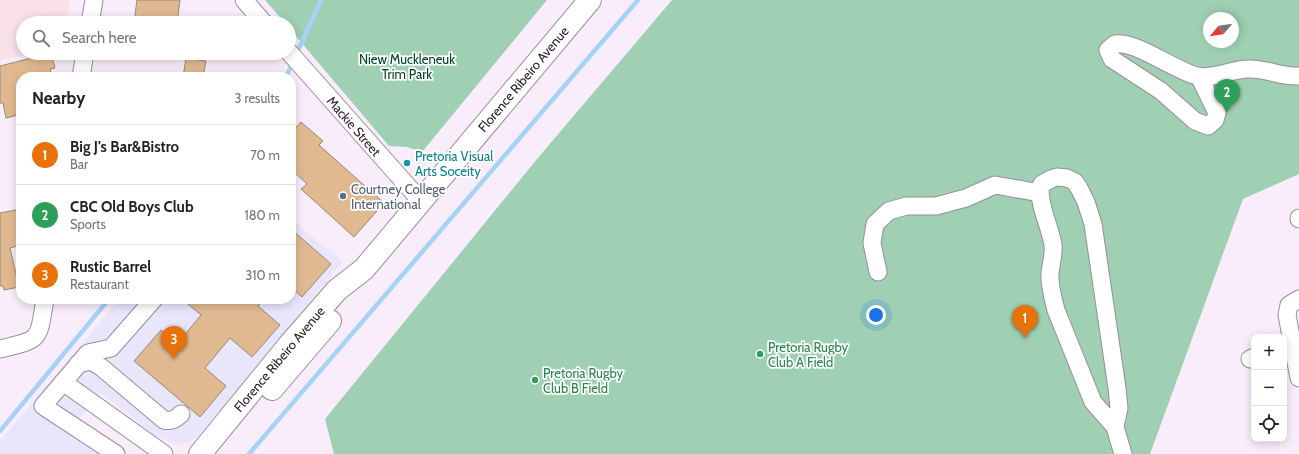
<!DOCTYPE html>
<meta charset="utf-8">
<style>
body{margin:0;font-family:Cabin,sans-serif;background:#f6f6f6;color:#222}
.controls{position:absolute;right:12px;bottom:12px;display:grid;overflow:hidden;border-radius:8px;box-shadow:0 2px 10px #0003}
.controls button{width:36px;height:36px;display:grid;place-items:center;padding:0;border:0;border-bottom:1px solid #e0e0e0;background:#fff;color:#222;font:20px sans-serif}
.compass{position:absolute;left:1203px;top:12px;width:36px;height:36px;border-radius:50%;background:#fff;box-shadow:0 2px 10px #0003;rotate:241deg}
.you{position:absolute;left:876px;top:315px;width:14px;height:14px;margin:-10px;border:3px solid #fff;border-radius:50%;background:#1a73e8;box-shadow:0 0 0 6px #1a73e833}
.badge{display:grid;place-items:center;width:26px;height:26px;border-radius:50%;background:#267;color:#fff;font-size:13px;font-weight:700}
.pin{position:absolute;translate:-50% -33px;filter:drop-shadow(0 1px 2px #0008)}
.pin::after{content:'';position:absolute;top:21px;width:14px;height:12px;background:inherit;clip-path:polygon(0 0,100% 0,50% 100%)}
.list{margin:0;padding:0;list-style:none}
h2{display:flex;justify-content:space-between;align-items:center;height:52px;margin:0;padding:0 16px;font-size:17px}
h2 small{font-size:13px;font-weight:400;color:#767676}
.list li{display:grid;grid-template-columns:26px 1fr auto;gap:12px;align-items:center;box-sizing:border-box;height:60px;padding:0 16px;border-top:1px solid #e0e0e0}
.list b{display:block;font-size:15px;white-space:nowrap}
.list p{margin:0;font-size:13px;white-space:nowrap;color:#767676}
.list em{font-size:13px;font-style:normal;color:#767676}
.icon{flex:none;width:22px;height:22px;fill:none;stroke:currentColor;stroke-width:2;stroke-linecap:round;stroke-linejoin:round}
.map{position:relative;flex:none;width:1299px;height:454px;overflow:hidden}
.search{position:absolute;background:#fff;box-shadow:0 2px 10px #0003;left:16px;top:16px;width:280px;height:44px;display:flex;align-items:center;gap:10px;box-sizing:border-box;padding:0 14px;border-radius:22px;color:#767676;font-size:15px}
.panel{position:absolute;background:#fff;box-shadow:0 2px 10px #0003;left:16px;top:72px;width:280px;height:232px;border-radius:16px}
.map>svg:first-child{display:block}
.commercial{fill:#e9e5fb}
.medical{fill:#f9e0e9}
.green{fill:#9fd0b3;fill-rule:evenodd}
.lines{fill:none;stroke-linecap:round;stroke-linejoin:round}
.stream{stroke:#a5d3f8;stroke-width:4.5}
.building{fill:#e1b990;stroke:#95897d}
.minor-casing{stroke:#988d99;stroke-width:19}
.major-casing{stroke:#988d99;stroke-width:24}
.minor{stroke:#fff;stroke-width:17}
.major{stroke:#fff;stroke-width:22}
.culture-dot{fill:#0f9aa8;stroke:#fff;stroke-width:1.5}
.service-dot{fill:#5c6f8a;stroke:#fff;stroke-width:1.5}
.leisure-dot{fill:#2e9e5b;stroke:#fff;stroke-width:1.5}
.labels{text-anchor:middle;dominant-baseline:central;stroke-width:3.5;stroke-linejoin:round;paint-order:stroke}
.park-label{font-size:13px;fill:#004528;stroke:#fff}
.street-label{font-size:13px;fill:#282328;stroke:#fff}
.culture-label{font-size:13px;fill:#0d838f;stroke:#fff;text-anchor:start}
.service-label{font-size:13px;fill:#4e5e75;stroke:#fff;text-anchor:start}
.leisure-label{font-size:13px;fill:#27864d;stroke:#fff;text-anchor:start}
</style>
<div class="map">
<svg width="1299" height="454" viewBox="0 0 1299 454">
<rect width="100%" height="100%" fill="#faedfb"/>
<!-- commercial -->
<path class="commercial" d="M291,219L343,262L221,409L192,441L176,445L153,434L100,393L70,430L100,454H0V441L119,299H291Z"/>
<!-- medical -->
<path class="medical" d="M0,0H70L67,23H23V53H33L0,60Z"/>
<!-- green -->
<g class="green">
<path d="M265,0H547L422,152L407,147L389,146L289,28V23H285Z"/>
<path d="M672,0H1299V174L1243,199L1150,454H334L325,419L537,159ZM1209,18H1233V42H1209Z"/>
</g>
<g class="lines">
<!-- stream -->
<g class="stream">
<path d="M296,55L321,0"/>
<path d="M286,77L293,62"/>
<path d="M0,431L109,299"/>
<path d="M249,454L638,0"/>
</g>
</g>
<!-- building -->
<g class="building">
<path d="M137,0H180L177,23H134Z"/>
<path d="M51,53L55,68L50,69L52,77H21V106L15,116L6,118L3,103H0V66Z"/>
<path d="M186,58L206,61L203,77H183Z"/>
<path d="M301,122L323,141L319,145L384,203L354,237L301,189L307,184L291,169V133Z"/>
<path d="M16,210L21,230V245L10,248L19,287L4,290L3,286H0V213Z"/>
<path d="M291,229L331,264L302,297L291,287Z"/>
<path d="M182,299H264L258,306L280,325L252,357L230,338L205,368L226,386L200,417L134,361L161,330L177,344L201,315Z"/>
</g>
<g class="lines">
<defs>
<g id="minor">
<path d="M244,0L264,23"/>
<path d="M90,23L94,0"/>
<path d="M289,52L420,200"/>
<path d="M1199,76L1217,113L1215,120L1208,126L1195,121L1161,91L1112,59L1108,50L1115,44C1137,41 1173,70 1197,76C1213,80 1231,69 1248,69C1265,68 1281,77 1299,76"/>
<path d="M81,77L85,53"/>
<path d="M1299,218V219"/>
<path d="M878,272L872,243L875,224L889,211L906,206H936L966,198L995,185L1040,193"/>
<path d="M1299,299L1289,305L1287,315L1299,378"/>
<path d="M0,349C42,339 38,341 45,299"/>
<path d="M1250,359L1254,357"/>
<path d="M78,364L91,361L101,367L164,420C171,422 176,419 181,414"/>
<path d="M63,382L164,454"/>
<path d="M1115,427L1093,402L1056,310C1053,298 1049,285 1050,273C1051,264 1054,254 1053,245C1050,226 1039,207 1040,188L1042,184L1051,179L1057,177L1067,178L1075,182L1079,188L1086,202L1093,224L1117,388L1119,408L1115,427L1123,454"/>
<path d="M116,454L43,406L88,353L111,348L154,299"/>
</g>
<g id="major">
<path d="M272,389L330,321"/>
<path d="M200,454L289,345L337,290L364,269L590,0"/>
</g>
</defs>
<!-- minor casing -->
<use href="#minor" class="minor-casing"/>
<!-- major casing -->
<use href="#major" class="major-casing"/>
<!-- minor -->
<use href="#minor" class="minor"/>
<!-- major -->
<use href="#major" class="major"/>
</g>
<!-- markers -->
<circle class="culture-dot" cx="407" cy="163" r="4"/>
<circle class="service-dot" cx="343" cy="196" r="4"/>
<g class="leisure-dot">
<circle cx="760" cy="354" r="4"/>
<circle cx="535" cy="380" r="4"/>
</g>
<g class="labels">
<!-- park labels -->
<g class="park-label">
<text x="407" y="59">Niew Muckleneuk<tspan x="407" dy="15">Trim Park</tspan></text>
</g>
<!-- street labels -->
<g class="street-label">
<text transform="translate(523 79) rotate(-50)">Florence Ribeiro Avenue</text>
<text transform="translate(354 126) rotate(49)">Mackie Street</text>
<text transform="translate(279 359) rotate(-50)">Florence Ribeiro Avenue</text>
</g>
<!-- culture labels -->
<g class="culture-label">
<text x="415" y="156">Pretoria Visual<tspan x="415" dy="15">Arts Soceity</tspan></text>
</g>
<!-- service labels -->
<g class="service-label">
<text x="351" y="189">Courtney College<tspan x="351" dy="15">International</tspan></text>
</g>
<!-- leisure labels -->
<g class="leisure-label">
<text x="768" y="347">Pretoria Rugby<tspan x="768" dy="15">Club A Field</tspan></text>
<text x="543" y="373">Pretoria Rugby<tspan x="543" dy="15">Club B Field</tspan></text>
</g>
</g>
</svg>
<div class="controls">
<button>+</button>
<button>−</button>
<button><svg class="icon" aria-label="locate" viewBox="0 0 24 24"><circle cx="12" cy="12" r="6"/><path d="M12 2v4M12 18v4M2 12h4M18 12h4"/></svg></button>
</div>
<svg class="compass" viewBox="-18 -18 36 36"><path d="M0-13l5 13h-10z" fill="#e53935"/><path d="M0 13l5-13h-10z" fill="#767676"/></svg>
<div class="you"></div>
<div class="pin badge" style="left:1025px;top:338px;background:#e8710a">1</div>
<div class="pin badge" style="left:1227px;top:112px;background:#2e9e5b">2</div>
<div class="pin badge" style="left:174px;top:359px;background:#e8710a">3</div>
<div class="search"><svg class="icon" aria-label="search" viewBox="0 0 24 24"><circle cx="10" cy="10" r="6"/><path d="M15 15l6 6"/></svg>Search here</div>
<section class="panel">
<h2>Nearby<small>3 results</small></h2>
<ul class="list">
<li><span class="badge" style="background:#e8710a">1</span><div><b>Big J's Bar&amp;Bistro</b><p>Bar</p></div><em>70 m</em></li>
<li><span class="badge" style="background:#2e9e5b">2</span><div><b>CBC Old Boys Club</b><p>Sports</p></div><em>180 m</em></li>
<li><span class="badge" style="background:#e8710a">3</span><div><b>Rustic Barrel</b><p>Restaurant</p></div><em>310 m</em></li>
</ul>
</section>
</div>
